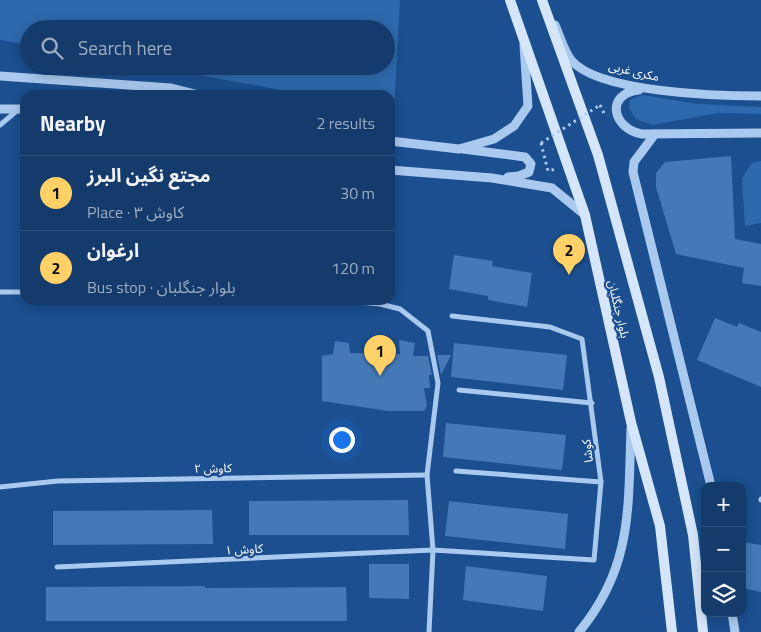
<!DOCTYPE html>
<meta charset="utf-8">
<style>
body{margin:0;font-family:"Titillium Web","Noto Sans Arabic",sans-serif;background:#214673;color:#f1f3f6}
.controls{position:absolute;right:15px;bottom:15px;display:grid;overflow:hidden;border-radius:10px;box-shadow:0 2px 12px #0003}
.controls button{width:45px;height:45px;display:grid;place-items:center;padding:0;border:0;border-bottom:1px solid #33557e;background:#143b6b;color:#f1f3f6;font:25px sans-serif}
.you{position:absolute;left:341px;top:439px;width:18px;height:18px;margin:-12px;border:4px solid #fff;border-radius:50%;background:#1a73e8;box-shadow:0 0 0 8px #1a73e833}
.badge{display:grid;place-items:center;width:32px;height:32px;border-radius:50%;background:#ffd166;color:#111;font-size:16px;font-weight:700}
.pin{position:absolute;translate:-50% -41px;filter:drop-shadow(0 1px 2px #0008)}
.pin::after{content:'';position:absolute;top:26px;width:18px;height:15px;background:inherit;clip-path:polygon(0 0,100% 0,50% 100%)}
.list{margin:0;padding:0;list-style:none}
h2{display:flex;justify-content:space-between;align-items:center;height:65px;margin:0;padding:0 20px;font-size:21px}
h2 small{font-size:16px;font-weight:400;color:#9dadc1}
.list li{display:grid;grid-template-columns:32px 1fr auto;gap:15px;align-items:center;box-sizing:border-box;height:75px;padding:0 20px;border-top:1px solid #33557e}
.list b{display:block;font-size:19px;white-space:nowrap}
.list p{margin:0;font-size:16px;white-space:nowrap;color:#9dadc1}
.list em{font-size:16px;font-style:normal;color:#9dadc1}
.icon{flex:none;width:28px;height:28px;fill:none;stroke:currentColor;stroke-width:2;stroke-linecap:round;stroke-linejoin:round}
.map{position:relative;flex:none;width:761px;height:632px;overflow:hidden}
.search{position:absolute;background:#143b6b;box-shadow:0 2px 12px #0003;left:20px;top:20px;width:375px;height:55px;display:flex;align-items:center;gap:12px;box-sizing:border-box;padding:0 18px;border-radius:28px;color:#9dadc1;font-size:19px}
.panel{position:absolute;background:#143b6b;box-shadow:0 2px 12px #0003;left:20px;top:90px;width:375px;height:215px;border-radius:15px}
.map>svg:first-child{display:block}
.green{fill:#2e69ad}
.building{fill:#4478b7}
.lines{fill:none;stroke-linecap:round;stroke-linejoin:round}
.path{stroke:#a9c9ee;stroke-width:3;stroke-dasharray:2.5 4;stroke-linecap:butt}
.minor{stroke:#a9c9ee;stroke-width:5}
.tertiary{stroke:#a9c9ee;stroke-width:9}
.secondary{stroke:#d6e6fa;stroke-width:10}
.path-bridge{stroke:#a9c9ee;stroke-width:3;stroke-dasharray:2.5 4;stroke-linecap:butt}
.labels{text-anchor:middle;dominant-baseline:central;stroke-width:4.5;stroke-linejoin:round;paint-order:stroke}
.street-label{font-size:12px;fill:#fff;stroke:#1b4f8f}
</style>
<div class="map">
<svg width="761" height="632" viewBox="0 0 761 632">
<rect width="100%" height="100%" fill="#1b4f8f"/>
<!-- green -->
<g class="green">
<path d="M0,0H400L394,110L390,109V95H311L147,66H386V29H29V45L0,40Z"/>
<path d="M642,95L699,104L761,107V114L718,113L652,125L636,119L629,108L630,100Z"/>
<path d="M761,161V223L745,226L742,178L752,163Z"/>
</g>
<!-- building -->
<g class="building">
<path d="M731,156L735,239L761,244V286L742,283L744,268L676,254L656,187V173L665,162Z"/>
<path d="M454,255L493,261L492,266L532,273L527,307L488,300V296L449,289Z"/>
<path d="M715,318L737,327L739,323L761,332V387L697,360Z"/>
<path d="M399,340L415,343L413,356H428L432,375H429L430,388H424L427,406L424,411H388L322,401V356L333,354L335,341L349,343L350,353L400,354Z"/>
<path d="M454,343L567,355L563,390L451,377Z"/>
<path d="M437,355H451L441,375Z"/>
<path d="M446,423L566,435L562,470L443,457Z"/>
<path d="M408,500L409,535H249V501Z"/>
<path d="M449,501L568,514L565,549L445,536Z"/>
<path d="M212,510L213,544L53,545V511Z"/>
<path d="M742,542L761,545V592L742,588Z"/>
<path d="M369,564H409V599L369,598Z"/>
<path d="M466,566L547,576L543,611L463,600Z"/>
<path d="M205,586V588L346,587L347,621H46V587Z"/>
</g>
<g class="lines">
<!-- path -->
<g class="path">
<path d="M600,105L604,113"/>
<path d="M541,143L548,171L556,169"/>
</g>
<!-- minor -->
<g class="minor">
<path d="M0,125L19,109"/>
<path d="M0,292H25"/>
<path d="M338,300L380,304L400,309L428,331L438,383L427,475L433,550L429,632"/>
<path d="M459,390L592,403"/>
<path d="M456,471L601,482"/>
<path d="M0,487L58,481L427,475"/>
<path d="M761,499V500"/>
<path d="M57,567L433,550L594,560L601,482L582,339L550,327L452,316"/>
</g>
<!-- tertiary -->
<g class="tertiary">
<path d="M555,25C560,36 564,51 571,60C598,93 720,96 761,96"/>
<path d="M0,76L171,88L199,95"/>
<path d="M639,90C604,94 613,129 642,134L761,133"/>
<path d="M0,109H25"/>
<path d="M655,134L634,162L633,172L711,486"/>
<path d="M390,141L459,149L494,139L514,126L528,106L524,45"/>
<path d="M463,149L525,157L531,164L529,172L519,176L508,177"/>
<path d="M390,170L492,178L552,188L585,215"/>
<path d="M732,613L735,632"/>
<path d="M579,632C633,567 628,507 631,428"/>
</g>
<!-- secondary -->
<g class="secondary">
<path d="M510,0L585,215L631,422L660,526L672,632"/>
<path d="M542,0L598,155L659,377L693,535L703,632"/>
</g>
<!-- path-bridge -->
<path class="path-bridge" d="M541,143L600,105"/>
</g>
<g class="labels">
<!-- street labels -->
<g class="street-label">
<text transform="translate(634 71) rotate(13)">مکری غربی</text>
<text transform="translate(619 309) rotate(77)">بلوار جنگلبان</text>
<text transform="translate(587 451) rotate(-97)">کوشا</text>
<text transform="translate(213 468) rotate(-1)">کاوش ۲</text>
<text transform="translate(244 549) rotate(-3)">کاوش ۱</text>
</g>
</g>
</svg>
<div class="controls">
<button>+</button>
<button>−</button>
<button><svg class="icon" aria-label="layers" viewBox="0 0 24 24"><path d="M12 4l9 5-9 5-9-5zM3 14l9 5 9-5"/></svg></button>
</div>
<div class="you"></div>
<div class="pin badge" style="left:380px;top:376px">1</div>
<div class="pin badge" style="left:569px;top:275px">2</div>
<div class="search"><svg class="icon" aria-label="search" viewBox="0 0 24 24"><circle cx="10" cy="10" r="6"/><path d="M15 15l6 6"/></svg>Search here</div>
<section class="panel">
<h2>Nearby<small>2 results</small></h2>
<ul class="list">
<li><span class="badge">1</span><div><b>مجتع نگین البرز</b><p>Place · کاوش ۳</p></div><em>30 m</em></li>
<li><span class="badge">2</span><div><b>ارغوان</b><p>Bus stop · بلوار جنگلبان</p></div><em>120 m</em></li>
</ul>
</section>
</div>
